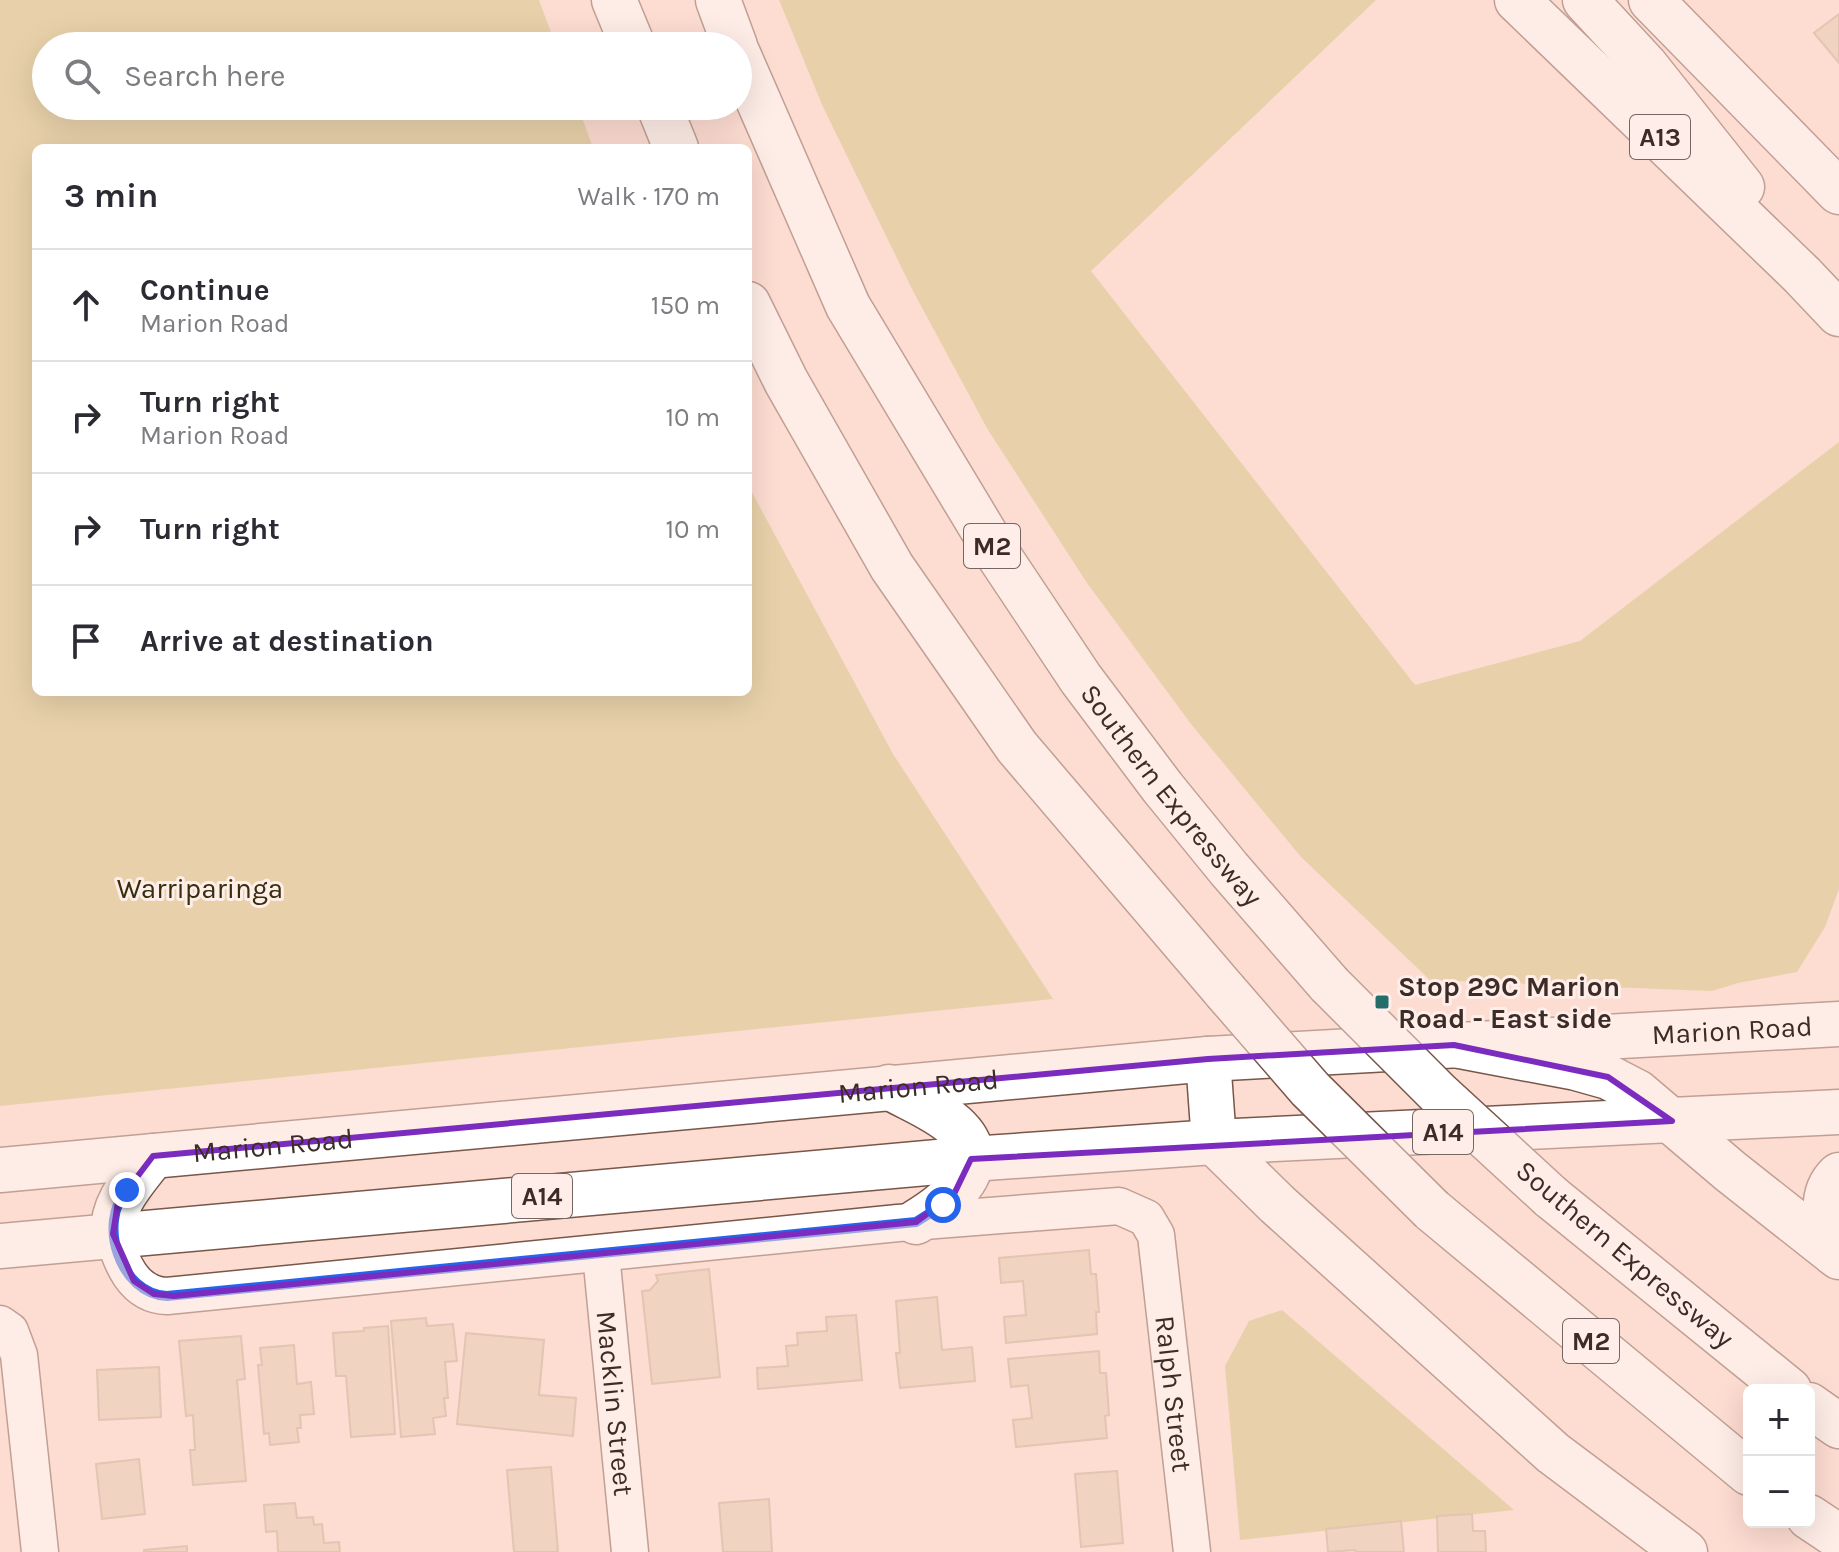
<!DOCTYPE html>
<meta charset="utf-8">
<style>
body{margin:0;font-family:Karla,sans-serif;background:#f2f2f3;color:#2b2b33}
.controls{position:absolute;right:24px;bottom:24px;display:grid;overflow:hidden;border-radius:12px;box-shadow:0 8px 32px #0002}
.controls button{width:72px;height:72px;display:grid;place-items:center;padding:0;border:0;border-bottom:2px solid #e1e1e2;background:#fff;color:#2b2b33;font:40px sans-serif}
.stop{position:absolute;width:24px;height:24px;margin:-18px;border:6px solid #2563eb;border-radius:50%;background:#fff}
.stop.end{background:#2563eb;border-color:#fff;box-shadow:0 2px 8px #0008}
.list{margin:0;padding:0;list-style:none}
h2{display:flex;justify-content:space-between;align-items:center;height:104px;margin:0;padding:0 32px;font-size:34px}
h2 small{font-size:26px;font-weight:400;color:#7c7c81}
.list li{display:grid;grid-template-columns:52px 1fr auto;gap:24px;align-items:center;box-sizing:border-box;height:112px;padding:0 32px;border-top:2px solid #e1e1e2}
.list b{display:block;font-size:30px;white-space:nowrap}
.list p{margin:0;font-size:26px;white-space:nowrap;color:#7c7c81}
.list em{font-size:26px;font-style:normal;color:#7c7c81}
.icon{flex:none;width:44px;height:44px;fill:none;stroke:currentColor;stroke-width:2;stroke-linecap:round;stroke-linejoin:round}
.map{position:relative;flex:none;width:1839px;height:1552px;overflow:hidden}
.search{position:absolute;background:#fff;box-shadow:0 8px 32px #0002;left:32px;top:32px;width:720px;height:88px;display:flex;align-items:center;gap:20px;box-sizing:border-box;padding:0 28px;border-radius:44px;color:#7c7c81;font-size:30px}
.panel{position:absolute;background:#fff;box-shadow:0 8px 32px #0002;left:32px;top:144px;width:720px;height:552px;border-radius:12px}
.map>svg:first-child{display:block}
.green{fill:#cfc37b}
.building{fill:#e1c7aa;stroke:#c2a88c;stroke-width:2}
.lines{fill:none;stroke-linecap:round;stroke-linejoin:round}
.street-casing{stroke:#78564a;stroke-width:39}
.primary-casing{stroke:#78564a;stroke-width:47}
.highway-casing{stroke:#78564a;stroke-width:47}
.street{stroke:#fff;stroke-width:36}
.primary{stroke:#fff;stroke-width:44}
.highway{stroke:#fff;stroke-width:44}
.highway-bridge-casing{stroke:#78564a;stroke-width:47;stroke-linecap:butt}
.highway-bridge{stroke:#fff;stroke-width:44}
.route{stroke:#2563eb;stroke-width:10}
.marked{fill:none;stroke:#7b2cbf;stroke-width:6;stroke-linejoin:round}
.poi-dot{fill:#246e69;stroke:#feede8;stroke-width:3}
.labels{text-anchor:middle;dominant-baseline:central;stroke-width:6;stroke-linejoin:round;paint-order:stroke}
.shield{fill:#feede8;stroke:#766661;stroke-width:2}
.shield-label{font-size:26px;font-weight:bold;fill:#3c2c27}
.street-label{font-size:28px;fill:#3c2c27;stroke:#feede8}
.park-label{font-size:28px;fill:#352f0c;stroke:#feede8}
.poi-label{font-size:28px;font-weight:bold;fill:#3c2c27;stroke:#feede8;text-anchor:start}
</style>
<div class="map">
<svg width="1839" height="1552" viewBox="0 0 1839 1552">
<rect width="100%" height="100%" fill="#fddcd1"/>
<!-- green -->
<g class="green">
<path d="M0,0H539L556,46H46V106H578L593,148H36V692H748V485L893,754L1053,999L0,1106Z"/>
<path d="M779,0H1376L1091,271L1415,685L1580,641L1839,442V889L1825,927L1797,972L1738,983L1712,991L1430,980L1301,857L1191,724L1087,583L988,430L913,291L823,107Z"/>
<path d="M1282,1310L1514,1510L1240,1540L1225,1366L1249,1321Z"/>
</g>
<!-- building -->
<g class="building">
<path d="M1839,14V63L1814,33Z"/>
<path d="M1089,1250L1091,1274H1096L1099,1312H1096L1097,1334L1006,1343L1004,1317L1026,1315L1023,1281L1001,1283L999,1258Z"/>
<path d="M709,1269L720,1377L652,1384L642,1291L650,1290L658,1281L656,1275Z"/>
<path d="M937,1297L942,1350L972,1347L975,1381L900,1388L896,1353H900L896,1301Z"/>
<path d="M856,1315L862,1380L758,1389L757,1368L788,1366L786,1346L798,1345L797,1333L827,1331L826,1317Z"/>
<path d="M426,1318L427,1326L453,1324L457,1361L445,1362L448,1398H444L446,1416L433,1418L435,1434L401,1437L391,1321Z"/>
<path d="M388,1326L395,1434L351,1437L346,1376H336L333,1333L364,1331V1328Z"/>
<path d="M466,1333L544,1340L539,1395L576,1398L573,1436L457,1424Z"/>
<path d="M241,1336L245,1379L237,1380L246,1481L193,1485L190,1450H195L193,1415L186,1416L179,1341Z"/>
<path d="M294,1345L297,1384L311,1382L314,1414L300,1415L301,1428H297L299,1442L270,1445L269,1433L264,1434L258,1365H262L260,1348Z"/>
<path d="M1099,1351L1100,1373H1106L1109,1415L1105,1416L1107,1438L1016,1447L1013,1420L1032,1418L1028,1385L1011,1387L1008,1359Z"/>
<path d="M159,1367L161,1417L99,1420L97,1370Z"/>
<path d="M139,1459L145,1514L102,1519L96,1464Z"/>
<path d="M551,1467L558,1552H514L507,1470Z"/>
<path d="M1117,1471L1123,1543L1081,1547L1075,1474Z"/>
<path d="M769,1499L772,1552H723L719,1503Z"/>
<path d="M295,1503L297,1518L313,1517L314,1525L322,1524L324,1543L339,1542L340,1552H278L277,1531L266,1532L264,1505Z"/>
<path d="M1472,1514L1473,1531H1485L1486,1552H1438L1437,1516Z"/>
<path d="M1401,1521L1404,1552H1356L1355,1550L1328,1552L1326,1529Z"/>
<path d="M187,1546V1552H144V1550Z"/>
</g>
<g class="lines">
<defs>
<g id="street">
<path id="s1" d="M113,1234C121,1262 133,1295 167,1296L898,1223L1119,1206L1146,1218L1156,1235L1192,1552"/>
<path id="s2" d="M601,1254L630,1552"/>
<path d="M0,1324L10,1331L19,1355L40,1552"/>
</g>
<g id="primary">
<path d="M889,1087C910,1099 936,1109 954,1125C998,1164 949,1202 916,1222"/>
<path id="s3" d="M0,1170L1208,1059L1839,1024"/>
<path d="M113,1234C112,1202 135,1180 153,1156"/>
<path d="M0,1246L971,1159L1214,1142L1839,1112"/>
</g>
<g id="highway">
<path d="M614,0L633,46"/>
<path d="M718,0L735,46"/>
<path d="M1517,0L1802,275L1839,314"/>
<path d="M1585,0L1646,66L1742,187"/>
<path d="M1651,0L1839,192"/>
<path id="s4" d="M738,54L848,306L993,547L1081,679L1163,788L1229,869L1329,984"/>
<path d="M659,106L676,148"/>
<path d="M748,304L786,381L892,567L1017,747L1225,991"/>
<path d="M1454,1045L1576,1068L1608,1077L1637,1092L1730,1171L1839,1257"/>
<path d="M1208,1059L1214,1142L1277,1204L1553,1453L1685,1552"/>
<path d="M1551,1197L1789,1390"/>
<path d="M1432,1210L1749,1473"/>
<path d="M1834,1253C1827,1227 1817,1196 1839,1175"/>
<path d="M1809,1405L1839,1426"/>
<path d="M1809,1517L1839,1537"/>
</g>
</defs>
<!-- street casing -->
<use href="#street" class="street-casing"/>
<!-- primary casing -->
<use href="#primary" class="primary-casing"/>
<!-- highway casing -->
<use href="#highway" class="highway-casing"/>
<!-- street -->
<use href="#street" class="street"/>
<!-- primary -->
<use href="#primary" class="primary"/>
<!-- highway -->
<use href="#highway" class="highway"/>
<defs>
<g id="highway-bridge">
<path d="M1329,984L1439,1094L1551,1197"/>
<path d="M1225,991L1310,1089L1432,1210"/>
</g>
</defs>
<!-- highway-bridge casing -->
<use href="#highway-bridge" class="highway-bridge-casing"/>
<!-- highway-bridge -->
<use href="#highway-bridge" class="highway-bridge"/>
</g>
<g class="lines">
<!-- route -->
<path class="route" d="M127,1190C97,1223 120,1294 167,1296L916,1222L943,1205"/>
</g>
<!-- marked area -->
<path d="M0 0H1839V1552H0ZM1454,1045L1608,1077L1672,1121L971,1159L954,1194L916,1222L174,1296L154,1294L134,1281L113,1234L118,1202L153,1156L1208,1059Z" fill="#fddcd1" fill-opacity=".55" fill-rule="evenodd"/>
<path class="marked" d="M1454,1045L1608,1077L1672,1121L971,1159L954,1194L916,1222L174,1296L154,1294L134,1281L113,1234L118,1202L153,1156L1208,1059Z"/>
<!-- markers -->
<rect class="poi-dot" x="1374" y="994" width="16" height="16" rx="4"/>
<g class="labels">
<!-- shield labels -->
<g class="shield">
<rect x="1630" y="115" width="60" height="44" rx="6"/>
<rect x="964" y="524" width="56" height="44" rx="6"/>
<rect x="1413" y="1110" width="60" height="44" rx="6"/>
<rect x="512" y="1174" width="60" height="44" rx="6"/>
<rect x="1563" y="1319" width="56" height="44" rx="6"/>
</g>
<g class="shield-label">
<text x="1660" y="137">A13</text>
<text x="992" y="546">M2</text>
<text x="1443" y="1132">A14</text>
<text x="542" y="1196">A14</text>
<text x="1591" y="1341">M2</text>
</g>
<!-- street labels -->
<g class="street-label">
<text stroke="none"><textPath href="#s4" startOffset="862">Southern Expressway</textPath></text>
<text stroke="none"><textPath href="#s3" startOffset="1738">Marion Road</textPath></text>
<text stroke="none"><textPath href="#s3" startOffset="922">Marion Road</textPath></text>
<text stroke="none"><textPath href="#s3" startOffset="274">Marion Road</textPath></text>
<text transform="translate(1625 1254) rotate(40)">Southern Expressway</text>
<text stroke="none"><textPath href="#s1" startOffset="1254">Ralph Street</textPath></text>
<text stroke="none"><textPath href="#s2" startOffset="150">Macklin Street</textPath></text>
</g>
<!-- park labels -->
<g class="park-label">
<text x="200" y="888">Warriparinga</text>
</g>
<!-- poi labels -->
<g class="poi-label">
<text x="1398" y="986">Stop 29C Marion<tspan x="1398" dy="32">Road - East side</tspan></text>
</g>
</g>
</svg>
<div class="controls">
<button>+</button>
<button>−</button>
</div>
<div class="stop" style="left:943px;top:1205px"></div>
<div class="stop end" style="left:127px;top:1190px"></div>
<div class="search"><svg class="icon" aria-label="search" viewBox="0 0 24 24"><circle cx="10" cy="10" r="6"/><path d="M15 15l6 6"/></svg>Search here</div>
<section class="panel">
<h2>3 min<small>Walk · 170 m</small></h2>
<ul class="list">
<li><svg class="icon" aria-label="ahead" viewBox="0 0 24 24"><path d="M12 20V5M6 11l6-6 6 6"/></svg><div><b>Continue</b><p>Marion Road</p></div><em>150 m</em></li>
<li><svg class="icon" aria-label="right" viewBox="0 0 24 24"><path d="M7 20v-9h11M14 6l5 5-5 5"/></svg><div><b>Turn right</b><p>Marion Road</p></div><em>10 m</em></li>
<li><svg class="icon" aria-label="right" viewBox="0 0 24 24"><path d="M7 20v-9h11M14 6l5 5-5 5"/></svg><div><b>Turn right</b></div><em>10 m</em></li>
<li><svg class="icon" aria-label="arrive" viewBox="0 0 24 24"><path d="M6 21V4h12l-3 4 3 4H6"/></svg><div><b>Arrive at destination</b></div></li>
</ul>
</section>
</div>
